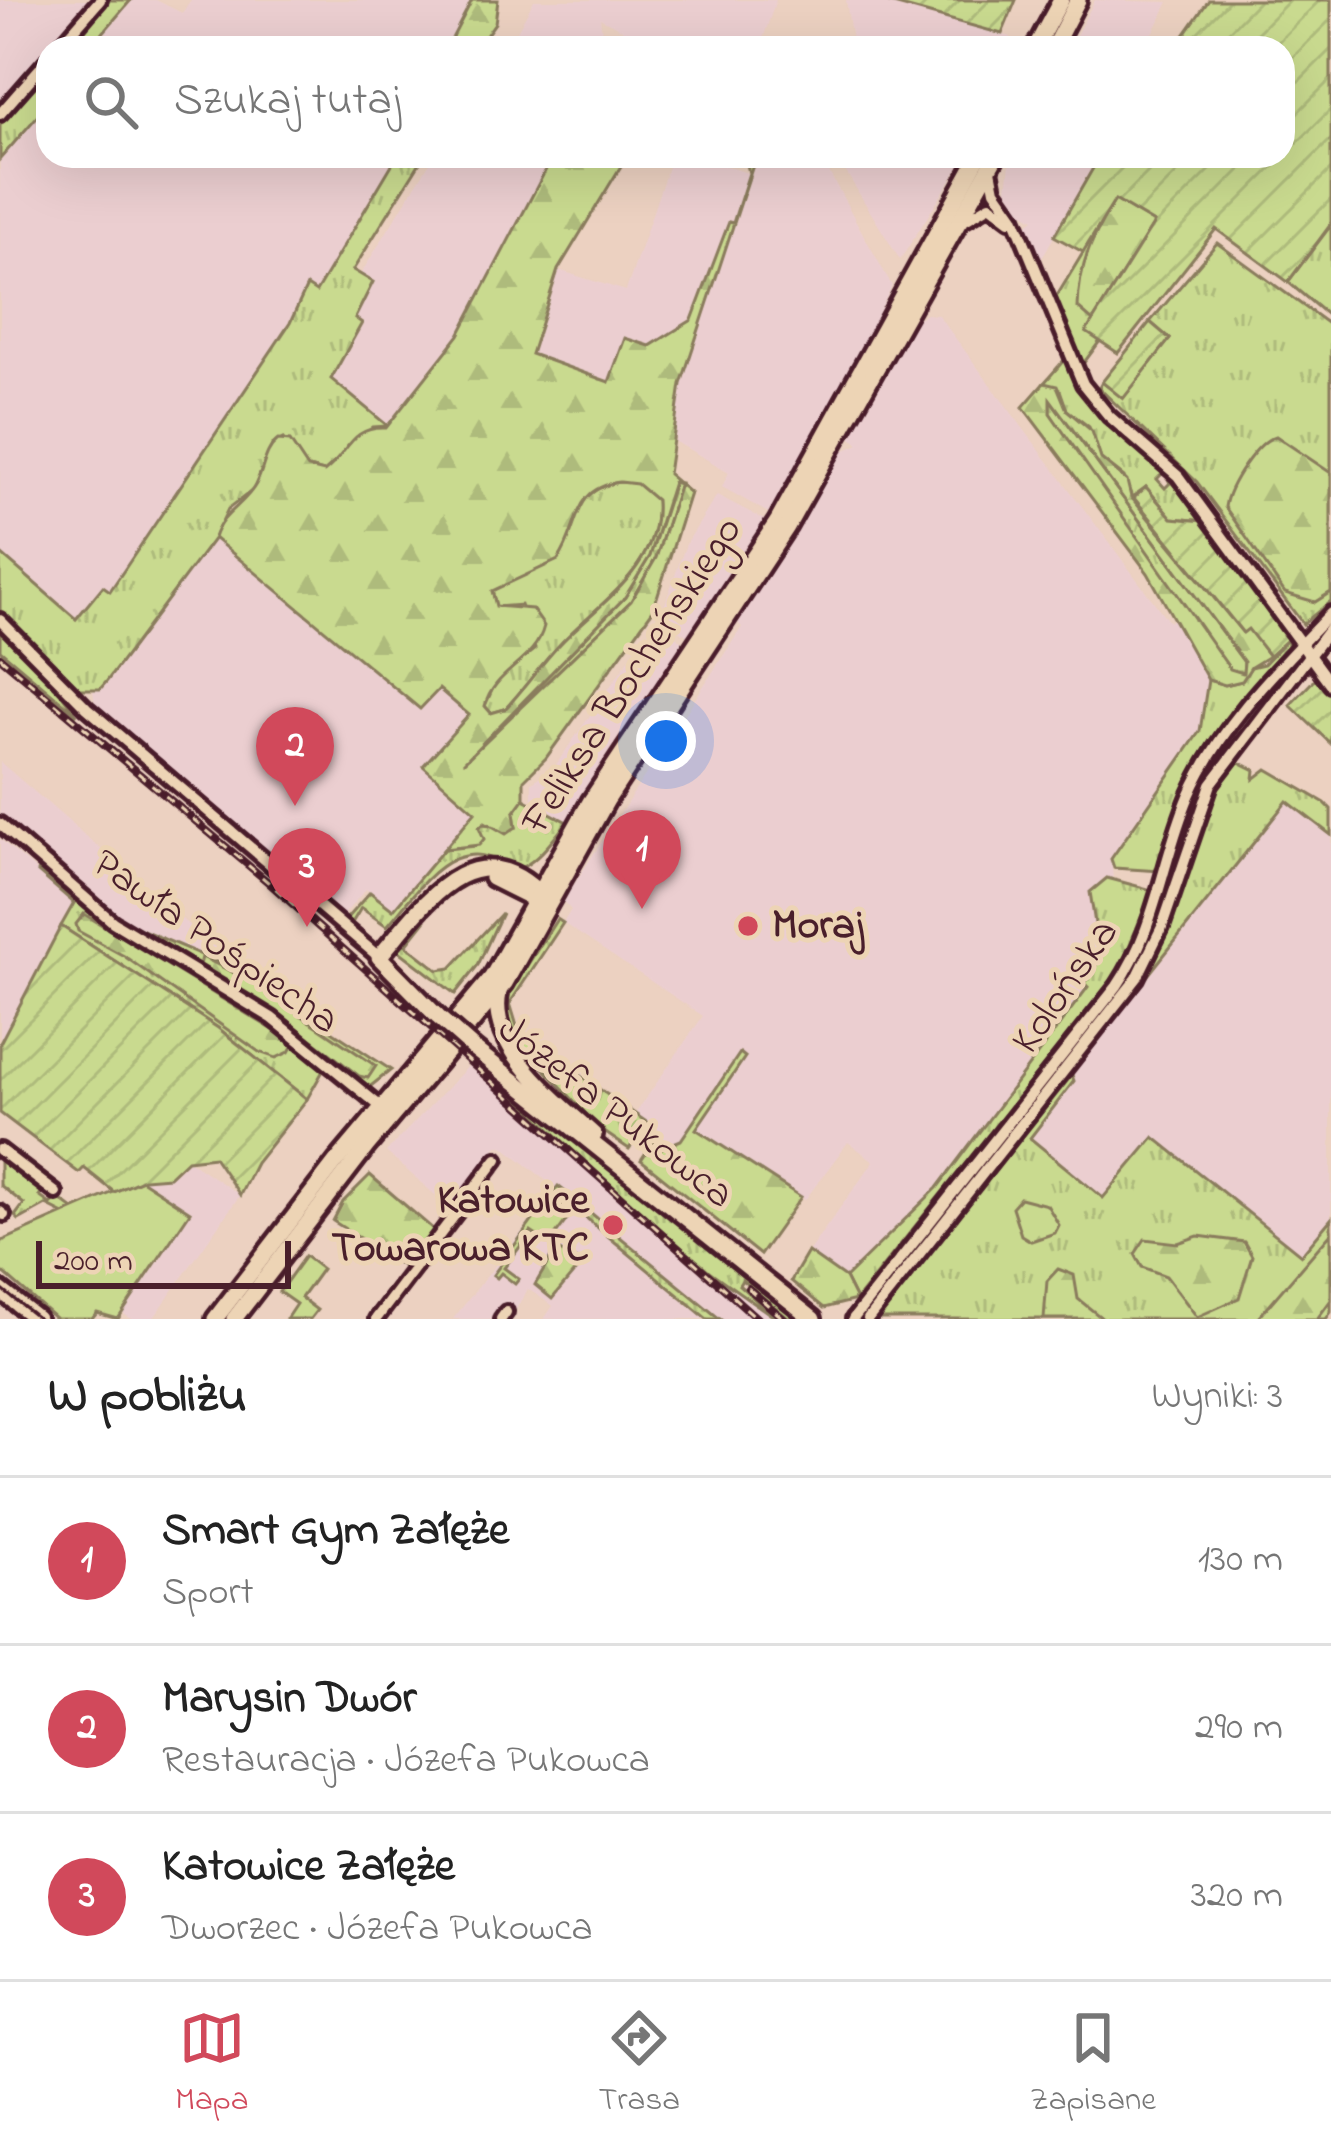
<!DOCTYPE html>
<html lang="pl">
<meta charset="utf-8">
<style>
body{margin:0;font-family:"Indie Flower",sans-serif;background:#f6f6f6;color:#222}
.scale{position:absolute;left:36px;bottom:30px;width:255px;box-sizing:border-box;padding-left:12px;border:6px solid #4a1f2b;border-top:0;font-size:33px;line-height:42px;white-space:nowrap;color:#4a1f2b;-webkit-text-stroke:9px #edd4b5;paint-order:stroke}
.you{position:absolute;left:666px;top:741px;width:42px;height:42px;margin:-30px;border:9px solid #fff;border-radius:50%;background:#1a73e8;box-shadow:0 0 0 18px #1a73e833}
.badge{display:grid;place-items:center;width:78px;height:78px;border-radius:50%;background:#d1495b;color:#fff;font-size:39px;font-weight:700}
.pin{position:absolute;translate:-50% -99px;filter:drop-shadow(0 3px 6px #0008)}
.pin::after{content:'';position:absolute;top:63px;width:42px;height:36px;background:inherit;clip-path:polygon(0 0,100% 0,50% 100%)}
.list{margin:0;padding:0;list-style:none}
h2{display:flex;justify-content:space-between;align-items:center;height:156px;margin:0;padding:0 48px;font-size:51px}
h2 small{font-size:39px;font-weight:400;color:#767676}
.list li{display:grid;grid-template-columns:78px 1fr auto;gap:36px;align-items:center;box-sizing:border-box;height:168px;padding:0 48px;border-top:3px solid #e0e0e0}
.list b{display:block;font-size:45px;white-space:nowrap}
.list p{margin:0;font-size:39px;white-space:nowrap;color:#767676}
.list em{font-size:39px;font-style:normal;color:#767676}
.icon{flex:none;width:66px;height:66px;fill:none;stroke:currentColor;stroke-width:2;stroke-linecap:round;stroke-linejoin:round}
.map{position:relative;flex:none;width:1331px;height:1319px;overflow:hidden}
.search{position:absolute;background:#fff;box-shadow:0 12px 48px #0002;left:36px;right:36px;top:36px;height:132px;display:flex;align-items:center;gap:30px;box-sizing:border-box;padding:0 42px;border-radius:36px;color:#767676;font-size:45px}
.sheet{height:660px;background:#fff}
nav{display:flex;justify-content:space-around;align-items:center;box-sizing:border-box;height:168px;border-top:3px solid #e0e0e0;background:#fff;font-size:33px;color:#767676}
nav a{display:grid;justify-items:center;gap:6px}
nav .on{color:#d1495b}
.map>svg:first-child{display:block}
.built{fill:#ebced0}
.grass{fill:url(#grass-tufts);stroke:#8a7c5d;stroke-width:3}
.forest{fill:url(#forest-firs);stroke:#8a7c5d;stroke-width:3;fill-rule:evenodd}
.park{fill:#c9da8f;stroke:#8a7c5d;stroke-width:3}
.garden{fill:url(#garden-furrows);stroke:#8a7c5d;stroke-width:3}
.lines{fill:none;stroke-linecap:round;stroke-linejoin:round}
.street-casing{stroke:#4a1f2b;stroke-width:20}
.secondary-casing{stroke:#4a1f2b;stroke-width:24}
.street{stroke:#edd4b5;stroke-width:10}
.secondary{stroke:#edd4b5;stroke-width:15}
.tram{stroke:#4a1f2b;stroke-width:3}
.rail-casing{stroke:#4a1f2b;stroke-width:8}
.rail{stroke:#edd4b5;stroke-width:3;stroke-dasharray:9;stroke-linecap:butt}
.secondary-bridge-casing{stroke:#4a1f2b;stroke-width:24;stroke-linecap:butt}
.secondary-bridge{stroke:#edd4b5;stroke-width:15}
.poi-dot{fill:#d1495b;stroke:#edd4b5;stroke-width:4.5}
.labels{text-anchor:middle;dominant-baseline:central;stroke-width:10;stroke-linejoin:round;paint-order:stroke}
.street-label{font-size:42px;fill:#4a1f2b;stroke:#edd4b5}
.poi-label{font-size:42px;font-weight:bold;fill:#4a1f2b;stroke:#edd4b5;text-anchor:start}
</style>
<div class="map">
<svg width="1331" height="1319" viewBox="0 0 1331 1319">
<defs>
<pattern id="grass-tufts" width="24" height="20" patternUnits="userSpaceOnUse" patternTransform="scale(3)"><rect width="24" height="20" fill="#c9da8f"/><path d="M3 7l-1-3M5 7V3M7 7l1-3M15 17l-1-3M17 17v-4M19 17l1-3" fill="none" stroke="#aebb7c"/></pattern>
<pattern id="forest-firs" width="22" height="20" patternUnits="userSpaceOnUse" patternTransform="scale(3)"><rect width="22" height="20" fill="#c9da8f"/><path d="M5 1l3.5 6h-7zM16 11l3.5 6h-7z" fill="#aebb7c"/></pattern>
<pattern id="garden-furrows" width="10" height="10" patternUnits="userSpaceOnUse" patternTransform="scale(3)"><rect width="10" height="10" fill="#c9da8f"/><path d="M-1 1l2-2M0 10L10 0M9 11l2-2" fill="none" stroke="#aebb7c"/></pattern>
</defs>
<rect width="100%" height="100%" fill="#ecd1c1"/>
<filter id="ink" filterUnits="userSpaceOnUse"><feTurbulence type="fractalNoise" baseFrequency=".00833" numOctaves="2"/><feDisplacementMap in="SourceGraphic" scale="24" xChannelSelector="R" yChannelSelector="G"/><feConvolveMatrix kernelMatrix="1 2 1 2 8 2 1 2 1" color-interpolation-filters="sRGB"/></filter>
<g filter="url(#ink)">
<!-- built -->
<g class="built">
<path d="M0,0H90L0,104Z"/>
<path d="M131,0H156L182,13L191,0H472L447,48H90Z"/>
<path d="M534,0H776L760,48H657L600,18L604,48H508Z"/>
<path d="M846,0H878L1011,37L1007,48H853Z"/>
<path d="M1095,0L1169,2L1147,45L1152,48H1069Z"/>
<path d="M48,104V156H397L316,293L306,287L290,323L110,592L103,587L76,620L0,553V159Z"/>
<path d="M434,156L443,161L447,156H553L459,335L388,426L331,380L362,324L355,319L373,282L360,275Z"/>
<path d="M756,156H820L892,286L825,424L772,515L722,487L729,472L674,441L681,384L734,225L728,223L692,320L650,346L610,383L531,355L558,270L626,291L669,164H721L750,174Z"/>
<path d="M836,156H966L900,260Z"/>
<path d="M1011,156H1100L1040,261L1026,225L1034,219L1020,211L1007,189Z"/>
<path d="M926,314L938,315L1169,622L1176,617L1208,680L1200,731L1111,859L1113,879L1103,878L1099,949L1104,953L1084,982L1089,987L937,1188L845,1278L808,1252L874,1161L848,1142L805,1200L696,1129L745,1057L681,1141L656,1150L638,1137L647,1123L635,1114L703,1016L563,923L571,910L563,901L742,627L738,623L843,451L859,444L851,437L853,428L917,319Z"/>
<path d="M717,495L765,520L691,638L660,618L686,544Z"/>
<path d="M214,538L419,709L439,688L469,715L475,812L393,910L366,889L341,918L95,706L93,689L108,681Z"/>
<path d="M664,628L681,640L682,652L567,822L532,799V782L553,769L650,629Z"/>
<path d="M0,762L244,973L117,919L0,819Z"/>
<path d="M1287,800L1331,835V1219L1302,1256L1154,1138L1104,1198L1030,1138L1074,1081L1072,1075Z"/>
<path d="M0,839L74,903L0,1043Z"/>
<path d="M474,1060L681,1248L777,1319H720L503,1146H497L450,1208L386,1152Z"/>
<path d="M188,1160L240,1195L153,1319H132L122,1313L189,1212L141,1180L168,1177Z"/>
<path d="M554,1191L642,1261L707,1319H544L553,1306L528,1289L512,1316L500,1307L491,1319H453Z"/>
</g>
<!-- grass -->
<g class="grass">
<path d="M109,0H131L90,48H71Z"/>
<path d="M38,84L48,89V104L0,159V125Z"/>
<path d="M397,156H424L353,270L373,282L355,318L362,323L331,379L388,426L373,427L324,472L308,468L283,439L272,445L253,490L228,509L214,538L107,681L100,689H79L0,610V553L76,619L103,586L110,591L290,323L307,286L316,292Z"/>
<path d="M1115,200L1154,223L1087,331L1100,341L1083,364L1055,299Z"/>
<path d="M1331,225V314L1327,315L1288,282Z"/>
<path d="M1217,243L1331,326V601L1303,624L1197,482L1099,388L1102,382L1123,398L1170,339L1150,322Z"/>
<path d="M1065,359L1095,407L1163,473L1157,479L1165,488L1170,483L1167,477L1204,521L1172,518L1146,487L1132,497L1124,477L1101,459L1089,427L1067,410L1060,390L1044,383Z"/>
<path d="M1050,399L1244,662L1243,673L1232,672L1125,527L1050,413Z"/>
<path d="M620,482L637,483L656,500C661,565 606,597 567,637C545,659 527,686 505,709L491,713L485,706L497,679L535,649L521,605L496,607L492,591L569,538C574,507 587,487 620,482Z"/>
<path d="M674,482L680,483L656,558L631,601L463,763L625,597L650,556Z"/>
<path d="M0,630L37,662L77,715L0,650Z"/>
<path d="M1288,639V647L1230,712L1233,716L1208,749L1161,871L1114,868L1111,859L1200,731L1208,680L1225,685L1242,681L1251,667L1264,664Z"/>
<path d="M1237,761L1255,770L1254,779L1267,769L1325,803L1331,809V835L1287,801L1137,989C1170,941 1199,783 1237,761Z"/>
<path d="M524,799L567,822C499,913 514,838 455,859C428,870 406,905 387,926L361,908L352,923L346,919L370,892L393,910L444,849L475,846L481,824L516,827L514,813Z"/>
<path d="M40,867L109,926L270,1024L324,1069L307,1099L218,1028L61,926L74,903L38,872Z"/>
<path d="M1107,878L1152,890L1119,971L856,1300L845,1278L937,1188L1088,987L1084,983L1104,953L1099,949L1090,892Z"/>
<path d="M502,913L478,965L455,994L394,947L420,916L425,921L406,945L438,970L451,968Z"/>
<path d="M117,919L244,973L391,1070L367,1089L273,1015Z"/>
<path d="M557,919L563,923L510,1003L519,1033L648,1123L629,1149L600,1129L507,1028V997Z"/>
<path d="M474,1058L799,1319H789L742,1280L739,1285L777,1319L709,1271L629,1203Z"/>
<path d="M1072,1075L1074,1081L1030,1138L1103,1198L1154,1137L1301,1255L1331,1219V1312L1326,1319H877Z"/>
<path d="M0,1161L45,1188L39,1196L50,1204L57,1197L73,1209L64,1214L46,1205L19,1220L15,1216L24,1204L0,1185Z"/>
<path d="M558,1186L720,1319H707L554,1191Z"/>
</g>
<!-- forest -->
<g class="forest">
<path d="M472,0H498L495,23L477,48H447Z"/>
<path d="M553,156H627L558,270L531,354L609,382L625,338L650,346L692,320L729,222L733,223L749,173L745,156H756L681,384L668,474L690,493L653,610L546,758L524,780V799L514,813L516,827L506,834L485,822L479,827L484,839L479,845L444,849L475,812L423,766L469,715L439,689L420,709L214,538C222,512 244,506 256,484C265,468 263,452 278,440L290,441L308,468L324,472C349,454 349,426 386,428L459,335ZM620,482L637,484L656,500C661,564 607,598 567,637C544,659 527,686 505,709L491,713L485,706C494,670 535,663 544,626L532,609L496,606L492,591L558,560C581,528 570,488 620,482ZM673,482L680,484L656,558L631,601L463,763L625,597L650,556Z"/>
<path d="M1115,200L1154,223L1093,321L1078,308C1079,263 1092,238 1115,200Z"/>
<path d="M1044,383L1057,386L1067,410L1092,431L1101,459L1127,481L1131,497L1242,632L1248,628L1269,656L1251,667L1242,681L1225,685L1208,680L1148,573L1023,407ZM1050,399L1244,662L1243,673L1230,669L1050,413Z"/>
<path d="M1276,436L1331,473V592L1315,602L1285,593L1225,507C1228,486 1256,442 1276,436Z"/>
<path d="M84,914L283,1036L293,1045L289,1052L276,1058L259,1052L124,956L78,931L76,924Z"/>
<path d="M202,957L252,982L376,1066L368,1078L359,1076L277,1012L200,965Z"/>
<path d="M740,1053L745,1057L696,1129L801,1197L760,1255L641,1160L653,1142L657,1150L681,1140Z"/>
<path d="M370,1175L434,1230L404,1267L333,1221L343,1202Z"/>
<path d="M1020,1198L1047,1205L1059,1225L1055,1233L1031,1241L1021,1235L1012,1207Z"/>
<path d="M1331,1233V1300L1317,1319H1257Z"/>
<path d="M1198,1236L1244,1242L1252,1256L1239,1298L1197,1317L1166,1276L1142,1267L1135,1254L1145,1239L1178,1243Z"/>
<path d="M556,1249L582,1263L552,1299L535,1285Z"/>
<path d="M808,1252L845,1278L856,1300L824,1308L791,1281Z"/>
<path d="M1058,1269L1074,1275L1078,1299L1103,1319H1044L1047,1281Z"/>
</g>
<!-- park -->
<g class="park">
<path d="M141,1180L190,1212L118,1319L97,1313L92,1319H56L0,1270V1242Z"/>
<path d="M551,1195L571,1214L549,1244L531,1232L504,1268L519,1279L515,1284L501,1273L497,1278L493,1275Z"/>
<path d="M305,1256L322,1269L301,1298L317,1310L310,1319H286L296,1304L279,1292Z"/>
</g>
<!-- garden -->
<g class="garden">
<path d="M879,0H1016L1002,34Z"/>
<path d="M1209,0H1331V224L1288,282L1216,229L1118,353L1086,332L1154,223L1115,200L1083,252L1054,236L1100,156H1283V48H1175Z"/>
<path d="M1150,322L1170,339L1123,399L1102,382Z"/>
<path d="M1146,487L1172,518L1204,521L1288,639L1269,656L1248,629L1243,633L1134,498Z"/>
<path d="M1317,677L1331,693V744L1290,705Z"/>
<path d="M61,926L218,1028L307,1099L256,1163L240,1195L214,1157L187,1160L169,1177L144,1179L114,1192L84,1168L79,1173L0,1113V1043Z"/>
</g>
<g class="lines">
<defs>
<g id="street">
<path d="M58,48L100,0"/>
<path d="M0,114L48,59"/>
<path d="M991,170L995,190L1014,217L1083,384L1109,416L1178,476L1331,685"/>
<path d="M962,222L990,205L1010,220"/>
<path d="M0,620L87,708L379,957"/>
<path d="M0,824L113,922L272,1018L386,1111"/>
<path d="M0,1150L56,1193"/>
<path d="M0,1212L4,1215"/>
<path d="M376,1319L497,1159"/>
<path d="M501,1319L506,1312"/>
<path d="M853,1319L1117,986C1157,927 1162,860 1189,796C1220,725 1278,668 1331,613"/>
<path d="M868,1319L1137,978L1162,927L1211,784L1331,627"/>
</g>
<g id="secondary">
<path d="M1035,48L1061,0"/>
<path d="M1053,48L1078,0"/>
<path d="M492,878L540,902"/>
<path d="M499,993C487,1047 557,1101 594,1135"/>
<path d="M438,1017L379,957C422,907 474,825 543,897"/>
<path d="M473,1048L813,1319"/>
<path d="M0,1290L37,1319"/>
<path d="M215,1319L336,1162L492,977L590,802L777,522L979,156"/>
<path d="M234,1319L367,1146L505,983L607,800L787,527L996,156"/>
</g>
</defs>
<!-- street casing -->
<use href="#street" class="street-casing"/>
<!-- secondary casing -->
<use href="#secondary" class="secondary-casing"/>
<!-- street -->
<use href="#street" class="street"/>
<!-- secondary -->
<use href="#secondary" class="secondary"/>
<!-- tram -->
<path class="tram" d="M0,1288L39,1319"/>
<defs>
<g id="rail">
<path d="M0,657L268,882L758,1319"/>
<path d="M748,1288L784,1319"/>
</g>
</defs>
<!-- rail casing -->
<use href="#rail" class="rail-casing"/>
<!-- rail -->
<use href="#rail" class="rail"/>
<defs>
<path id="secondary-bridge" d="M438,1017L473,1048"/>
</defs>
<!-- secondary-bridge casing -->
<use href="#secondary-bridge" class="secondary-bridge-casing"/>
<!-- secondary-bridge -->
<use href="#secondary-bridge" class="secondary-bridge"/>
</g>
</g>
<!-- markers -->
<g class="poi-dot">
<circle cx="748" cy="926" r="12"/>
<circle cx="613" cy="1225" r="12"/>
</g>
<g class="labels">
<!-- street labels -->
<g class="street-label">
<text transform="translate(633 676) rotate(-57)">Feliksa Bocheńskiego</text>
<text transform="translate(215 943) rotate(35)">Pawła Pośpiecha</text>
<text transform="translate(1066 987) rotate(-55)">Kolońska</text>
<text transform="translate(615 1113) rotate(38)">Józefa Pukowca</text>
</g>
<!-- poi labels -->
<g class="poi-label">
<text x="772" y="926">Moraj</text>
<text x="589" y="1201" text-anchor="end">Katowice<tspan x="589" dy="48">Towarowa KTC</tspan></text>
</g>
</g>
</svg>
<div class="scale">200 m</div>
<div class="you"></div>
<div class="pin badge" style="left:642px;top:909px">1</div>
<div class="pin badge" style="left:295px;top:806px">2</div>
<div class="pin badge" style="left:307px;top:927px">3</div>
<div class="search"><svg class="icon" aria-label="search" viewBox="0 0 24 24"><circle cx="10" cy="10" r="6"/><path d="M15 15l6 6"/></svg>Szukaj tutaj</div>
</div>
<section class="sheet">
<h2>W pobliżu<small>Wyniki: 3</small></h2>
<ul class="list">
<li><span class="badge">1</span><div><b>Smart Gym Załęże</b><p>Sport</p></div><em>130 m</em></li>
<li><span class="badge">2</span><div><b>Marysin Dwór</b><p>Restauracja · Józefa Pukowca</p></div><em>290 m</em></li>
<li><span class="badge">3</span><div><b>Katowice Załęże</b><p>Dworzec · Józefa Pukowca</p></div><em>320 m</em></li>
</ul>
</section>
<nav>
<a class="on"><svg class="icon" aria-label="map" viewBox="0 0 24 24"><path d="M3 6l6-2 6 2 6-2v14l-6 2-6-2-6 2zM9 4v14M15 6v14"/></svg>Mapa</a>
<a><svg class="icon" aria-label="directions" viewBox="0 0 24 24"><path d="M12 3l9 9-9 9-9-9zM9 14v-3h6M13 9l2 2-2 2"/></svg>Trasa</a>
<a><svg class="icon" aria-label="saved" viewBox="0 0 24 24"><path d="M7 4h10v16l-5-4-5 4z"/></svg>Zapisane</a>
</nav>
